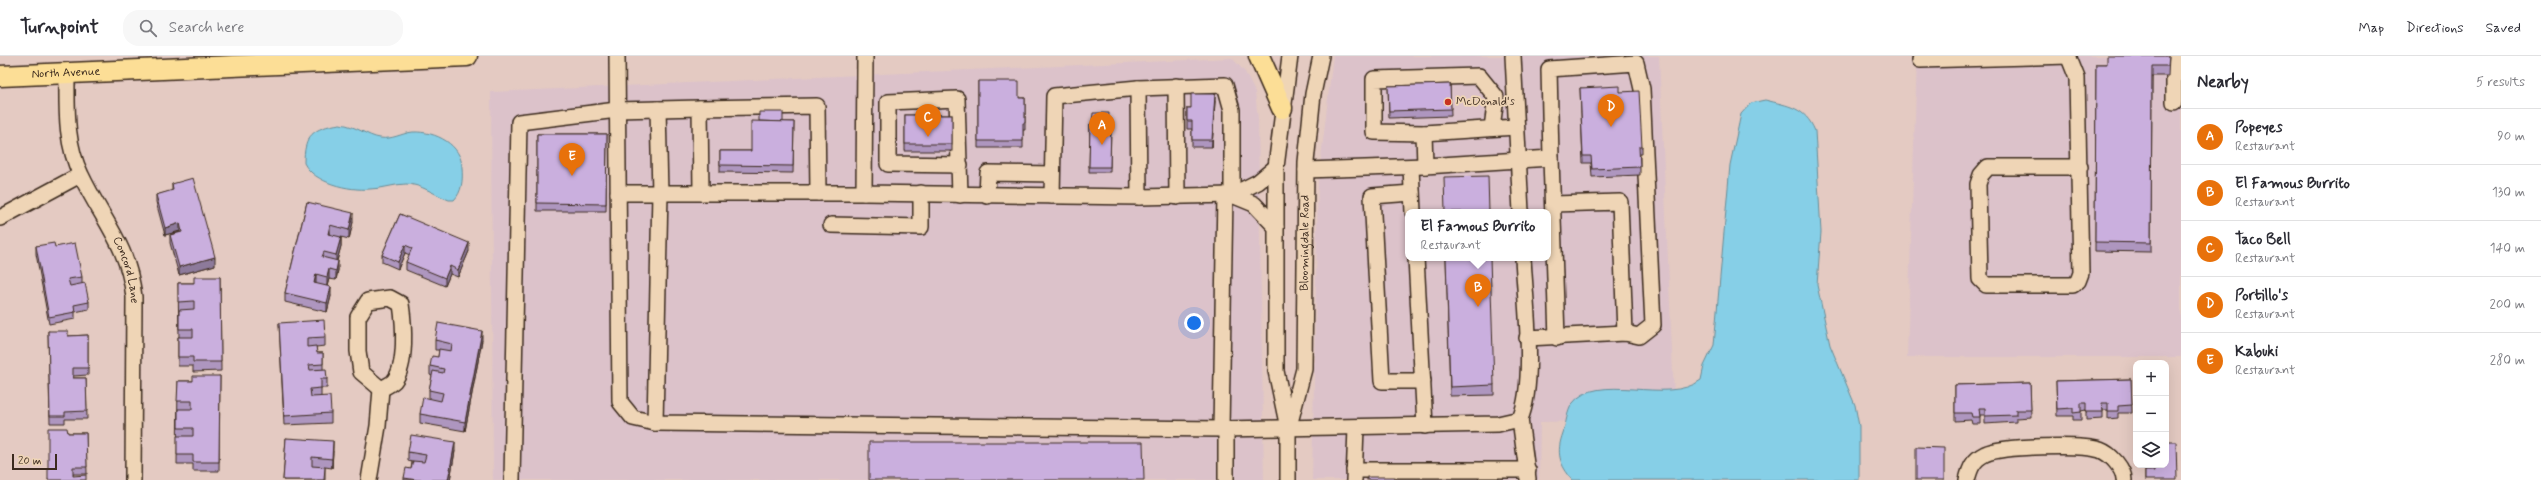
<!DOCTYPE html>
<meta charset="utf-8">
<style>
body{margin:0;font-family:Mynerve,sans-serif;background:#f7f7f7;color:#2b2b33}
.controls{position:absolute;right:12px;bottom:12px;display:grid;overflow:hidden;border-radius:8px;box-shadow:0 4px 16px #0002}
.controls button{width:36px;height:36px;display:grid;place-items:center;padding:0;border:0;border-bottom:1px solid #e1e1e2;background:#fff;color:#2b2b33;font:20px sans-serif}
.scale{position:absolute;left:12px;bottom:10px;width:45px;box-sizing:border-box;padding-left:4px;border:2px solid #3b2a1e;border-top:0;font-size:11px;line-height:14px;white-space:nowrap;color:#3b2a1e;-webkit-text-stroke:3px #efd5b6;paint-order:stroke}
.you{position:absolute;left:1194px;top:267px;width:14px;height:14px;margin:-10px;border:3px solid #fff;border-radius:50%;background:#1a73e8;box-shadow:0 0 0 6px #1a73e833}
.badge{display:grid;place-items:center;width:26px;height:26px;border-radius:50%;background:#111827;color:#fff;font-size:13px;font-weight:700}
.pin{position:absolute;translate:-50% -33px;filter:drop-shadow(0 1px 2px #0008)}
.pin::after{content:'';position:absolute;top:21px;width:14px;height:12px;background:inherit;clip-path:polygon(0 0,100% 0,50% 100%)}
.popup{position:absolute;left:1405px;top:153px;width:146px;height:52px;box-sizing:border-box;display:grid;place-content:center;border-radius:8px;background:#fff;filter:drop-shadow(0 1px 3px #0005);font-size:13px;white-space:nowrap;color:#7c7c81}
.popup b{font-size:15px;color:#2b2b33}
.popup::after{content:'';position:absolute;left:50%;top:100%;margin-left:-8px;border:8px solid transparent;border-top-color:#fff}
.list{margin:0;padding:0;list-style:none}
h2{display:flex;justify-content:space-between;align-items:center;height:52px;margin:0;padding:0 16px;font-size:17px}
h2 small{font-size:13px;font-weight:400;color:#7c7c81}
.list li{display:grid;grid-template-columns:26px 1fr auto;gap:12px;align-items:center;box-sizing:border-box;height:56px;padding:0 16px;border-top:1px solid #e1e1e2}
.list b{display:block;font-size:15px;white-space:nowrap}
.list p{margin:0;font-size:13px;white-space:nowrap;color:#7c7c81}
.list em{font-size:13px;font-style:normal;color:#7c7c81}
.icon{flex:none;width:22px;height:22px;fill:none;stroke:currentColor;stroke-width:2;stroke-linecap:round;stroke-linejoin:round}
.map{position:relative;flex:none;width:2181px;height:424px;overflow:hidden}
header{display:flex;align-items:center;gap:24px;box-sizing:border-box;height:56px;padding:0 20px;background:#fff;border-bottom:1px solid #e1e1e2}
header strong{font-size:19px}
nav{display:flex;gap:22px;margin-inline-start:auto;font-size:14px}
.search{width:280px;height:36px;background:#f7f7f7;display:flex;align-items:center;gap:10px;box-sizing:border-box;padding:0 14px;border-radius:16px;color:#7c7c81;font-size:15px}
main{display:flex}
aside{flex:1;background:#fff}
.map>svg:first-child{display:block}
.built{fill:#dcc2ca;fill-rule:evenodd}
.water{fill:#86cfe7;stroke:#688d97}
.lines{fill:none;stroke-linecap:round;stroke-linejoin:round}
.minor-casing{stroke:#3b2a1e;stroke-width:18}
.major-casing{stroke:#3b2a1e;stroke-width:23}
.minor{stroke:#efd5b6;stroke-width:15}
.major{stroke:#fcde96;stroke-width:20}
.wall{fill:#ae96bf;stroke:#3b2a1e}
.shaded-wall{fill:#8d7a9b;stroke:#3b2a1e}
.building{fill:#caafde;stroke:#3b2a1e}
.poi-dot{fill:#c8321e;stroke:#efd5b6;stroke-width:1.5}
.labels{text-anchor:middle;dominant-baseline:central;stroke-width:3.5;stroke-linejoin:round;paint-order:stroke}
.street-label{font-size:12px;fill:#3b2a1e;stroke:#efd5b6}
.poi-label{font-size:12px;fill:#3b2a1e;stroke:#efd5b6;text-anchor:start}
</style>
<header>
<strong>Turnpoint</strong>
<div class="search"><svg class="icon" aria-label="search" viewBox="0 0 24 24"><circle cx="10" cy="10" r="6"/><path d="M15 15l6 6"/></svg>Search here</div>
<nav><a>Map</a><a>Directions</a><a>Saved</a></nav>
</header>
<main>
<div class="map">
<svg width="2181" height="424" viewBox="0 0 2181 424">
<rect width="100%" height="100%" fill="#e4cac2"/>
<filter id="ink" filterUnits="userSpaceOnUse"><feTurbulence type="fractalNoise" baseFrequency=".025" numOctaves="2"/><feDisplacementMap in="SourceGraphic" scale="8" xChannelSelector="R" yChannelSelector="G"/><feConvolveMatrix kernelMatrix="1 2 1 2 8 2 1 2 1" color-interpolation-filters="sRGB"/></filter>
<g filter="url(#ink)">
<!-- built -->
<g class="built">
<path d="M1333,0H1659L1675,363L1540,366L1539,424H1312L1318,127ZM1408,156H1548V202H1408Z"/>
<path d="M1917,0H2181V301H1907Z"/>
<path d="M1232,2L1245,16L1255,36L1258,63L1264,424H493L491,36Z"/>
</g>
<!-- water -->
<g class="water">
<path d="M1765,44C1789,50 1805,51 1815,75L1821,176L1817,229L1830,289L1855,349L1859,370V424H1573C1559,409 1556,396 1563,377C1566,368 1567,355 1572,348C1597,314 1667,350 1701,324L1704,310L1714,289L1730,109L1741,58L1751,47Z"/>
<path d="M340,68C357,70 367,80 380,82C392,84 402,77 413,76C436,75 462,89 462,112C463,124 462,136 454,144H449C435,139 421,128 406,128C394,128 382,133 370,133C349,135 314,127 304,107C304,79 313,72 340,68Z"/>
</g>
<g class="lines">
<defs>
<g id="minor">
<path d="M617,0L620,346L633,362L655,367L1221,373L1498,368L1520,363C1536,326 1525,244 1523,202"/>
<path d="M865,0L864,137L1139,141L1232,139L1254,148L1276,171"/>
<path d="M1513,0L1521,156"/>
<path d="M2069,2L2077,22L2081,217L2078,225L2073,229H1986L1980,223L1978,128L1981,119L1988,111H2080"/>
<path d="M1920,4L2069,0"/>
<path id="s1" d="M67,17C67,52 65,87 81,119C102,164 128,188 134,241L133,424"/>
<path d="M1176,30L1177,141"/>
<path d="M1138,32L1139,141"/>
<path d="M2174,46V0"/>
<path d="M700,52L817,50L818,137"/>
<path d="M1492,72L1496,41L1479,20L1374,23V76L1424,77L1516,71"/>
<path d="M1424,77L1425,110"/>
<path d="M1551,102L1557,282"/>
<path d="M960,109L888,108V46L957,43L960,139"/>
<path d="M1411,111L1413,156"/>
<path d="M1306,114L1425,110L1551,102L1549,13L1636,7L1642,33L1653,269L1639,280L1625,277L1527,282"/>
<path d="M618,137H864"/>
<path d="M1412,137L1372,140L1382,325H1423"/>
<path d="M1232,139L1258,126L1276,111"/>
<path d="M987,140L988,117L1052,118"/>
<path d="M1052,140L1054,40L1138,32L1225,29L1232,54V139"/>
<path d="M1553,148L1620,146L1625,277"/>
<path d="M0,162L80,119"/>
<path d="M831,169L921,171V137"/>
<path d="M1416,202L1425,370"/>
<path d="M390,242L401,248C404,268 407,309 394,325C391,328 385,331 381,333L361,316L358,295V261L368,245Z"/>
<path d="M1520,363L1528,423"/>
<path d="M655,367L660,137L658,53"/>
<path id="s2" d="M1289,370L1304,313L1306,106L1313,38L1321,0"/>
<path d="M1221,373L1225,139"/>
<path d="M1354,414H1528"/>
<path d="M369,424L378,370L381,333"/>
<path d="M512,424L519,66L617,54L700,52L701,137"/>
<path d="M1226,424V373"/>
<path d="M1288,424V372L1276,315V111L1290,0"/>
<path d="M1354,424L1356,372"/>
<path d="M1967,424C1970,412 1973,404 1985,398C2003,390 2082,388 2100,394C2111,398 2124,413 2124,424"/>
</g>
<g id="major">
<path d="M1259,0L1282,52"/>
<path id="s3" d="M0,20L467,0"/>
</g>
</defs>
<!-- minor casing -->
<use href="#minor" class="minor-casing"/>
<!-- major casing -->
<use href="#major" class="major-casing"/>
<!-- minor -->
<use href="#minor" class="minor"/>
<!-- major -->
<use href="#major" class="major"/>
</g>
<!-- wall -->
<g class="wall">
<path d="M2169,0L2168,20H2152L2151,196L2095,195L2096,8H2107Z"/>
<path d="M978,25L1019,42H1025V74H1023V92H978Z"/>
<path d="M1450,28L1451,60L1389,62L1388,30Z"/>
<path d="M1580,32L1620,36L1642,91V98H1640V119L1592,121L1591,107H1583Z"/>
<path d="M1215,45L1212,91H1192V73H1187V52H1191Z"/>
<rect x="905" y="59" width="47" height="36"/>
<path d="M783,66H794L793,117L720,116V95H751Z"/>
<path d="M1090,68H1111L1110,116H1089Z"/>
<path d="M537,78H607L606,155H537Z"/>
<path d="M172,128L215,209L179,219L170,187V179L180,176V175L165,179L156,146V139L172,135Z"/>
<path d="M307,146L353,166L349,183L341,181V190L337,205L338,214L336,224L329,223L327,230L331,240L327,256L285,246V237Z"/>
<path d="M400,158L469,195L458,221L450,218L445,230L406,214V206L410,199L405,197L398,213L382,206V199Z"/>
<path d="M36,190L55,191L82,221V228L89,246V253L75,256V263L49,268L36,198Z"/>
<path d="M1446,202L1494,329V339L1450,340Z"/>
<path d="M220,221L221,315L193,316V310H178V281H179L178,227H194Z"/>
<path d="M279,267L325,281V290L316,291L317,297H323V313L327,323V332H321V341L331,357V367L284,369Z"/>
<path d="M48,275L68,280L88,279V319L73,320V322H86L87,363H65V367H50Z"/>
<path d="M435,284H482L465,375L420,367V358L429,343V334L432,320L430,319V310L438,301L439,294H435Z"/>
<path d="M220,320L219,415H193V408H177L178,325H193Z"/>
<path d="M2131,323L2132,357H2118V362L2108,363V354H2103V363L2086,364V354L2081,355V364H2073V360H2057L2056,325Z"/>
<path d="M2030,327L2031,361L2016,362V366L1985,368V359H1980V368H1972L1971,364L1955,365V329Z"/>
<path d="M68,377H86L87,418H73V420L48,424Z"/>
<path d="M286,382L333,395L332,412L325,411V424H283Z"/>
<path d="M455,395L450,424H404V422L411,413L412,406L408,405V396Z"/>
<path d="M2145,409H2166L2145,424Z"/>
</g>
<!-- shaded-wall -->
<g class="shaded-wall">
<path d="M1215,38V45L1212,91V84Z"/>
<path d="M353,157V166L349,183V174Z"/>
<path d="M180,167V175L165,179V172Z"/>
<path d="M330,169V179L328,178Z"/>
<path d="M341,181V190L336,208V199Z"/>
<path d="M469,187V195L458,221V214Z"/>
<path d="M405,189V197L398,213V206Z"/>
<path d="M215,201V209L179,219V211Z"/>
<path d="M338,205V214L336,224V215Z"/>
<path d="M450,210V218L445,230V222Z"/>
<path d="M329,213V223L327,230V221Z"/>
<path d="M316,218V228L314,227Z"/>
<path d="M331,231V240L327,256V247Z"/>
<path d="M482,275V284L465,375V366Z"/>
<path d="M333,385V395L332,412V403Z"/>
<path d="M455,386V395L450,424H448Z"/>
</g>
<!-- building -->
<g class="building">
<path d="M2107,0H2169L2168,10H2152L2151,187L2095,186L2096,8H2107Z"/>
<path d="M978,25H1019V42H1025V67H1023V85H978Z"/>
<path d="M1450,28L1451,53L1389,55L1388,30Z"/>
<path d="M1620,30V36L1639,35L1642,91H1639L1640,111L1592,113L1591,100H1583L1580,32Z"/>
<path d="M1191,38H1215L1212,84H1192V65H1187V52H1191Z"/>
<path d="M759,56H783V66L759,65Z"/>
<path d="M1093,57H1109L1108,68H1092Z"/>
<rect x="905" y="59" width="47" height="29"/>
<path d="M751,65L794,66L793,110L720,109V95H751Z"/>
<path d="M1090,68H1111L1110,111H1089Z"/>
<path d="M537,78H607L606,148L537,147Z"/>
<path d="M1488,120L1489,156H1445L1444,121Z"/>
<path d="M193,122L215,201L179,211L170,179L182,176L180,167L165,172L156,139L173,134L172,128Z"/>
<path d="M307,146L353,157L349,174L330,169L328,178L341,181L336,199L324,196L322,201L338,205L336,215L329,213L327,221L316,218L314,227L331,231L327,247L285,237Z"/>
<path d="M400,158L469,187L458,214L450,210L445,222L406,206L412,192L405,189L398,206L382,199Z"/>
<path d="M54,187L55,191L75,187L82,221L68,223L70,230L85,227L89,246L74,249L75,256L49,261L36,190Z"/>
<path d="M1446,202H1490L1494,329L1450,331Z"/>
<path d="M194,221H220L221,306H193V301H178V281H193V273H179V254L194,253V245L178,246V227H194Z"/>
<path d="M324,264L325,281L307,282V291L316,290L317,297H323V308L309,309L310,314L326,313L327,323H321V332L310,333L311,341L330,340L331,357L284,360L279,267Z"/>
<path d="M438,267L482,275L465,366L420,358L423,341L441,345L443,337L429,334L433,315L443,317L444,313L430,310L432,300L438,301L439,293L451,295L452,288L435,284Z"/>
<path d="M48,275H68V280L88,279V312H73V322H86L87,355L65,356V360H50Z"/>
<path d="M193,320H220L219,406H193V399H177V380H193V372H178V353H192V345H177L178,325H193Z"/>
<path d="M2131,323L2132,349L2118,350V355H2108V347H2102L2103,356H2086V347H2081V356L2073,357V352L2057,353L2056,325Z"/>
<path d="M2030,327L2031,354H2016V359L1985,360V352H1979L1980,361H1972L1971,357H1955V329Z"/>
<path d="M48,372H67L68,377H86L87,411H73V420L86,419V424H48Z"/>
<path d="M411,379L455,386L448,424H417L404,422L406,412L411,413L413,405L424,406L426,399L408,396Z"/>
<path d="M286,382L333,385L332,403L312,401V410L325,411L324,424H283Z"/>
<path d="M869,386H1143L1144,424H869Z"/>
<path d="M2166,386H2176L2177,424H2145V415H2154V409L2145,410V409H2166Z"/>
<path d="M1916,391L1944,392V424H1916Z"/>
<rect x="1367" y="421" width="28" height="3"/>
</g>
</g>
<!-- markers -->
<circle class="poi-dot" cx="1448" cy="46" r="4"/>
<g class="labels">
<!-- street labels -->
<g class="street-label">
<text stroke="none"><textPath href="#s3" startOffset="66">North Avenue</textPath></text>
<text stroke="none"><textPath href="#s2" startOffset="185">Bloomingdale Road</textPath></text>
<text stroke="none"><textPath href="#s1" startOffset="210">Concord Lane</textPath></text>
</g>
<!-- poi labels -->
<g class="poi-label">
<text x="1456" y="46">McDonald's</text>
</g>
</g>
</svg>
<div class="controls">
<button>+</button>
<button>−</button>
<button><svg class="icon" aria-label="layers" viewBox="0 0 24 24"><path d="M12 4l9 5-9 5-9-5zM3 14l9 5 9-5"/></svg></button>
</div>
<div class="scale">20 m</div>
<div class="you"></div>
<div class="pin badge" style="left:1102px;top:89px;background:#e8710a">A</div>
<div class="pin badge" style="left:1478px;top:251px;background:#e8710a">B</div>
<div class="popup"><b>El Famous Burrito</b>Restaurant</div>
<div class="pin badge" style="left:928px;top:81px;background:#e8710a">C</div>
<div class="pin badge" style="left:1611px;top:71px;background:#e8710a">D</div>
<div class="pin badge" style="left:572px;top:120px;background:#e8710a">E</div>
</div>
<aside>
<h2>Nearby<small>5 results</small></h2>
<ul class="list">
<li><span class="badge" style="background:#e8710a">A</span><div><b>Popeyes</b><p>Restaurant</p></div><em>90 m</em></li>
<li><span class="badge" style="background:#e8710a">B</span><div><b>El Famous Burrito</b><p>Restaurant</p></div><em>130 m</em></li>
<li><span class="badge" style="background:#e8710a">C</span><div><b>Taco Bell</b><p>Restaurant</p></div><em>140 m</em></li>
<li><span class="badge" style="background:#e8710a">D</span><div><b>Portillo's</b><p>Restaurant</p></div><em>200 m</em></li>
<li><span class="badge" style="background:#e8710a">E</span><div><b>Kabuki</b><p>Restaurant</p></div><em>280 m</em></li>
</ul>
</aside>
</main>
